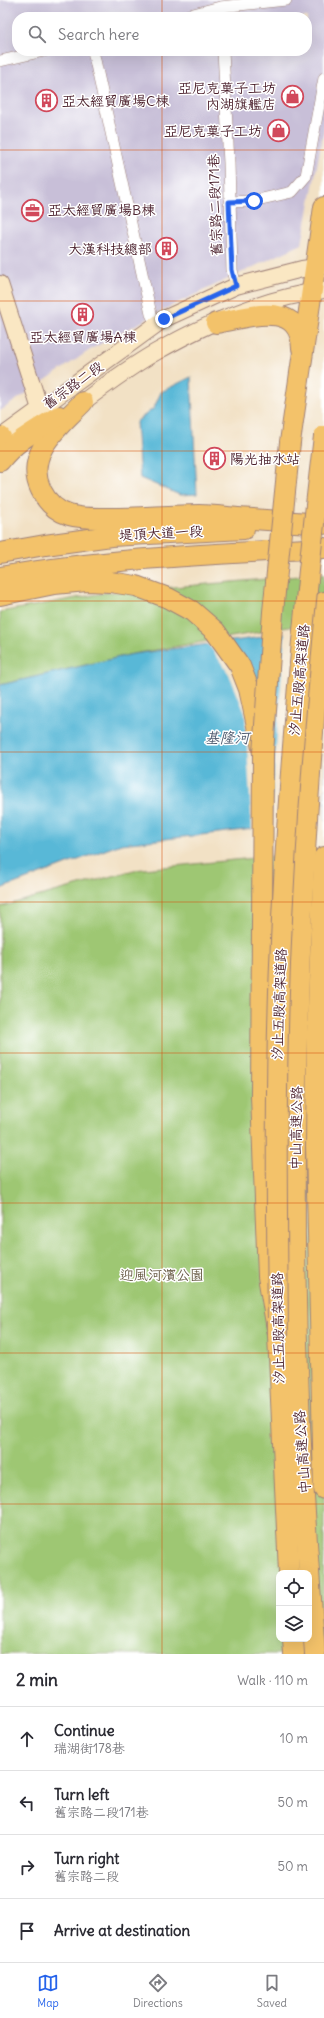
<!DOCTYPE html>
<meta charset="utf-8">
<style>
body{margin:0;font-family:Delius,"LXGW WenKai TC",sans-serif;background:#f2f2f3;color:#2b2b33}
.controls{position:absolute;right:12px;bottom:12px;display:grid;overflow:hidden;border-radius:8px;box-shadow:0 4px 16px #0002}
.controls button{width:36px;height:36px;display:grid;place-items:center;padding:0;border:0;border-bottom:1px solid #e1e1e2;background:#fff;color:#2b2b33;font:20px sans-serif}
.stop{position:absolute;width:12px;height:12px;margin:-9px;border:3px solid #2563eb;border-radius:50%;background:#fff}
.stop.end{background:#2563eb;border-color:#fff;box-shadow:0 1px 4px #0008}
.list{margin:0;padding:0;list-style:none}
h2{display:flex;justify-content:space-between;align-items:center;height:52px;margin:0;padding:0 16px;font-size:17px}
h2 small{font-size:13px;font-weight:400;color:#7c7c81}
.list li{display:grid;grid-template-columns:26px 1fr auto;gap:12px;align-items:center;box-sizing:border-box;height:64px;padding:0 16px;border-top:1px solid #e1e1e2}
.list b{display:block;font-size:15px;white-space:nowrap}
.list p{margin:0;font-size:13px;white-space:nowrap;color:#7c7c81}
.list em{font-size:13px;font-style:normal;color:#7c7c81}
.icon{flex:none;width:22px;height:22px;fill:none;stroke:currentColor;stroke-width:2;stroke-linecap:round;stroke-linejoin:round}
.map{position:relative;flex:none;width:324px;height:1654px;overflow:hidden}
.search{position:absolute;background:#fff;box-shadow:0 4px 16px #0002;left:12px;right:12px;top:12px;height:44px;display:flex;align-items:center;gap:10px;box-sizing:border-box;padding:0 14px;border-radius:16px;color:#7c7c81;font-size:15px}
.sheet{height:308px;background:#fff}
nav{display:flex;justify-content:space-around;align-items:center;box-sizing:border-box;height:56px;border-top:1px solid #e1e1e2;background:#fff;font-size:11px;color:#7c7c81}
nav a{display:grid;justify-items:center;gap:2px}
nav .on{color:#2563eb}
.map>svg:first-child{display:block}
.industrial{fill:#c8bfd8;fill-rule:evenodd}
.green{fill:#9ec773;stroke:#74734f;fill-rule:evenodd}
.water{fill:#58b8d7;stroke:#516c81}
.pier{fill:#f2e1c5}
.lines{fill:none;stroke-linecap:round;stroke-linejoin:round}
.street-casing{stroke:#9e8078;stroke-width:12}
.secondary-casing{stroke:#9e8078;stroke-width:18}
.highway-casing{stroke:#9e8078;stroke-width:22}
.street{stroke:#fff;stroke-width:11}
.secondary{stroke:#fae7c3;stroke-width:16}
.highway{stroke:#f3c26a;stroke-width:20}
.highway-bridge-casing{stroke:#9e8078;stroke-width:22;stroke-linecap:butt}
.highway-bridge{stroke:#f3c26a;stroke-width:20}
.route{stroke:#2563eb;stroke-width:5}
.grid{fill:none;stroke:#d8530f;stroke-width:1;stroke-opacity:0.55}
.labels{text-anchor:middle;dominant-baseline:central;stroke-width:3;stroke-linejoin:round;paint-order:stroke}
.poi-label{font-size:14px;fill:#4a1f2b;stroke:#fff;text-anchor:end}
.street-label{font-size:14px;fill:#4a1f2b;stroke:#fff}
.park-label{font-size:14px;fill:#675a44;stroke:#fff}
.water-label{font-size:15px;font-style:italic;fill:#505c70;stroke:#fff}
</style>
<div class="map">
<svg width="324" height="1654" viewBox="0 0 324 1654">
<rect width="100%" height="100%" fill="#fff"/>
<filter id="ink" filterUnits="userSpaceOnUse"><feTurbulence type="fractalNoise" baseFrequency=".025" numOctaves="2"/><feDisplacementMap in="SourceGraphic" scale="8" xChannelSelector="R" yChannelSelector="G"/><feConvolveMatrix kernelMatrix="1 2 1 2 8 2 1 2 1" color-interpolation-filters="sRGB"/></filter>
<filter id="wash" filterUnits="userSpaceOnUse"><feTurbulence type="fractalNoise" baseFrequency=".012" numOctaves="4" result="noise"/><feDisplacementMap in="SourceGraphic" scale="16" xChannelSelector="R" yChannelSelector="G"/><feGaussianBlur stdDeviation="0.9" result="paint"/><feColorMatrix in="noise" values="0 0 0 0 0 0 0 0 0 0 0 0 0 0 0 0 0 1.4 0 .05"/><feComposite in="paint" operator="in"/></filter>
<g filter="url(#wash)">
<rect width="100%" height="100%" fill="#f2e1c5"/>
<!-- industrial -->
<path class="industrial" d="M0,0H324V129L302,244L175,304L93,348L0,411ZM17,17H307V51H17Z"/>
<!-- green -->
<g class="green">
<path d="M324,574V621L133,654L0,685V612L104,593Z"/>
<path d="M324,851V1555L321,1654H0V907L134,870ZM279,1573H309V1639H279Z"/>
</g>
<!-- water -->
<g class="water">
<path d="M191,377L197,494L180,495L140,478L136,422L154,408L161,392Z"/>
<path d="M324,629V821L121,844L0,889V685L133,654Z"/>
</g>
<!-- pier -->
<path class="pier" d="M324,627V823L252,831L245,713L229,674L211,648L206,643L222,641L243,669L270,823L285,632Z"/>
</g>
<g filter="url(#ink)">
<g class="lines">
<defs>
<g id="street">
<path d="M182,17L220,7L286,0"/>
<path d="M93,51L151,314L156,324"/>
<path d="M223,51L229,163L232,270L236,286"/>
<path d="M0,61L44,51"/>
<path d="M229,202L253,201L292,192L306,176L324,78"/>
</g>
<g id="secondary">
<path d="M0,284L40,409"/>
<path d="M83,402C107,384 131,366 156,352C207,323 266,298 324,290"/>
<path d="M0,438L164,319L236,286L302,269L324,266"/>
</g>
<g id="highway">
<path d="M216,323C248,317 300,299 302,348"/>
<path d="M83,402C61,425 23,453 41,490C47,502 56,511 69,515C79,518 89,518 99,518C133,519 166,515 199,515C212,515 225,517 238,518C267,520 295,522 323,524"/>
<path d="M0,439L1,437"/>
<path d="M290,442L324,207"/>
<path d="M0,461C15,441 38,429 59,416"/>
<path d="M0,553L45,545L111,536L244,529"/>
<path d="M0,577C107,558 215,554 324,548"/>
<path d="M0,595L54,584L87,581L110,582L136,586L168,598L192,611L215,631L240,666L249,689L263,753L261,1096L268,1276L278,1335L289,1573"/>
<path d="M324,857L317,1032L316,1146L324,1489"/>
<path d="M293,1639L294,1654"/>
<path d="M315,1654C309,1570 302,1485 299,1400C288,1134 299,868 324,602"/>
</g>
</defs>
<!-- street casing -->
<use href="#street" class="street-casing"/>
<!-- secondary casing -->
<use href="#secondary" class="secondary-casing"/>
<!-- highway casing -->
<use href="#highway" class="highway-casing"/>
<!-- street -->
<use href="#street" class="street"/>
<!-- secondary -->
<use href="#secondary" class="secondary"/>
<!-- highway -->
<use href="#highway" class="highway"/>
<defs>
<g id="highway-bridge">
<path d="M263,753L273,612L290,442"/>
<path d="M278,1335C277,1211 275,1087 280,964C287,787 303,611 324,436"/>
</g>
</defs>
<!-- highway-bridge casing -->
<use href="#highway-bridge" class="highway-bridge-casing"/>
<!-- highway-bridge -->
<use href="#highway-bridge" class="highway-bridge"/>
</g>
</g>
<g class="lines" filter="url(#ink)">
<!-- route -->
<path class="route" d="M164,319L236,286L232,270L229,202L254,201"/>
</g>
<!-- grid -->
<path class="grid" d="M162,0V17M162,51V1654M0,150H324M0,301H324M0,451H324M0,601H324M0,752H324M0,902H324M0,1053H324M0,1203H324M0,1353H324M0,1504H324"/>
<!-- icons -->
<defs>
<symbol id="shop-ring" viewBox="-11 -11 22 22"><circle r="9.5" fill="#fff" stroke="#d1495b" stroke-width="1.5"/><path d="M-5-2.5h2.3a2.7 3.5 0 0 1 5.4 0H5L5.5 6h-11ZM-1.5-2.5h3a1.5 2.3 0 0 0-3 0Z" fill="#d1495b"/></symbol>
<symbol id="building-ring" viewBox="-11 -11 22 22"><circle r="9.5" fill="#fff" stroke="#d1495b" stroke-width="1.5"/><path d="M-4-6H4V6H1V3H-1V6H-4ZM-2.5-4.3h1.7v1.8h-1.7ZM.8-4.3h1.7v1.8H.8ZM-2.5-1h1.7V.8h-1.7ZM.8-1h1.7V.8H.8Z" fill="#d1495b"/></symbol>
<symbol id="office-ring" viewBox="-11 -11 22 22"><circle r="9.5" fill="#fff" stroke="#d1495b" stroke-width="1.5"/><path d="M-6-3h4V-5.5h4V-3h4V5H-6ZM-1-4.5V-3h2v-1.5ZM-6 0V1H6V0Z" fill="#d1495b"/></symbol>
</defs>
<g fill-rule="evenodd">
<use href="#shop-ring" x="280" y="84" width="25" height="25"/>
<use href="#building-ring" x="34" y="88" width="25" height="25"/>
<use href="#shop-ring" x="266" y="118" width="25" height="25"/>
<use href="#office-ring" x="20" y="198" width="25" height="25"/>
<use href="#building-ring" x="154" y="236" width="25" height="25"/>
<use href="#building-ring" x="70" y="302" width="25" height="25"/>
<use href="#building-ring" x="202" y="446" width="25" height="25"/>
</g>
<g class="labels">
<!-- poi labels -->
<g class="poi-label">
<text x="276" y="88">亞尼克菓子工坊<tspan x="276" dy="16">內湖旗艦店</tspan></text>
<text x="62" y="101" text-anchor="start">亞太經貿廣場C棟</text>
<text x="262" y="131">亞尼克菓子工坊</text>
<text x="48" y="210" text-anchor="start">亞太經貿廣場B棟</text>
<text x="152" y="249">大漢科技總部</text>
<text x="83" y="337" text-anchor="middle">亞太經貿廣場A棟</text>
<text x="230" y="459" text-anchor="start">陽光抽水站</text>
</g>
<!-- street labels -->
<g class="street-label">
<text transform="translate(215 205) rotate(-92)">舊宗路二段171巷</text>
<text transform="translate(73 385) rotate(-36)">舊宗路二段</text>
<text transform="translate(161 533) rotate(-3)">堤頂大道一段</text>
<text transform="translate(299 680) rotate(-85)">汐止五股高架道路</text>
<text transform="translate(279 1004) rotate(-88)">汐止五股高架道路</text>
<text transform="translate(296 1128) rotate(-89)">中山高速公路</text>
<text transform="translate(278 1328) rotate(-91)">汐止五股高架道路</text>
<text transform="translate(302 1452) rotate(-94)">中山高速公路</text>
</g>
<!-- park labels -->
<g class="park-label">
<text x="162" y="1275">迎風河濱公園</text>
</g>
<!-- water labels -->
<g class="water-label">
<text x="227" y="737">基隆河</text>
</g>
</g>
</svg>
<div class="controls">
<button><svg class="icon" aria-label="locate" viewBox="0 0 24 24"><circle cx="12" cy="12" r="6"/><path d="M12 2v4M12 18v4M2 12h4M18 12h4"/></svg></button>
<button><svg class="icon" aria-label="layers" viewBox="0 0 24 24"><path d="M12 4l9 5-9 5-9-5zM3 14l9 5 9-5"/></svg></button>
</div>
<div class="stop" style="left:254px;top:201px"></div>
<div class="stop end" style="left:164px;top:319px"></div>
<div class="search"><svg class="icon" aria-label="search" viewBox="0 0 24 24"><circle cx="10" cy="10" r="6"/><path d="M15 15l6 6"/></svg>Search here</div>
</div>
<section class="sheet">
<h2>2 min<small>Walk · 110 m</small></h2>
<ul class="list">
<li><svg class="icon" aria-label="ahead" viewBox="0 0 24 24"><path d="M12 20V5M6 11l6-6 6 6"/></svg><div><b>Continue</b><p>瑞湖街178巷</p></div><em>10 m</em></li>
<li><svg class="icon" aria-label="left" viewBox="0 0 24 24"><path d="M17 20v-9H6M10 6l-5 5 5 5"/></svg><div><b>Turn left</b><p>舊宗路二段171巷</p></div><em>50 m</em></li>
<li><svg class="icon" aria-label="right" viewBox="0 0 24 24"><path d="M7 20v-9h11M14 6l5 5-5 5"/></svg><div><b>Turn right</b><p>舊宗路二段</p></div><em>50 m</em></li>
<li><svg class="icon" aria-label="arrive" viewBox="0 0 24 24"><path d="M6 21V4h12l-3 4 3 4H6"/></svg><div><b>Arrive at destination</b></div></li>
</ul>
</section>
<nav>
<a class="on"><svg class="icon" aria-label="map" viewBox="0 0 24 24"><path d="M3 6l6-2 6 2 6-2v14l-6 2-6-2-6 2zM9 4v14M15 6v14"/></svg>Map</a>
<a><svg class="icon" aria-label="directions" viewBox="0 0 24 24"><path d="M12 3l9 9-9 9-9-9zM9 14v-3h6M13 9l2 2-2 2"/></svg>Directions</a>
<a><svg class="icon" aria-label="saved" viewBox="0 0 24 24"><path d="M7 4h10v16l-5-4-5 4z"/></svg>Saved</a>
</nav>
